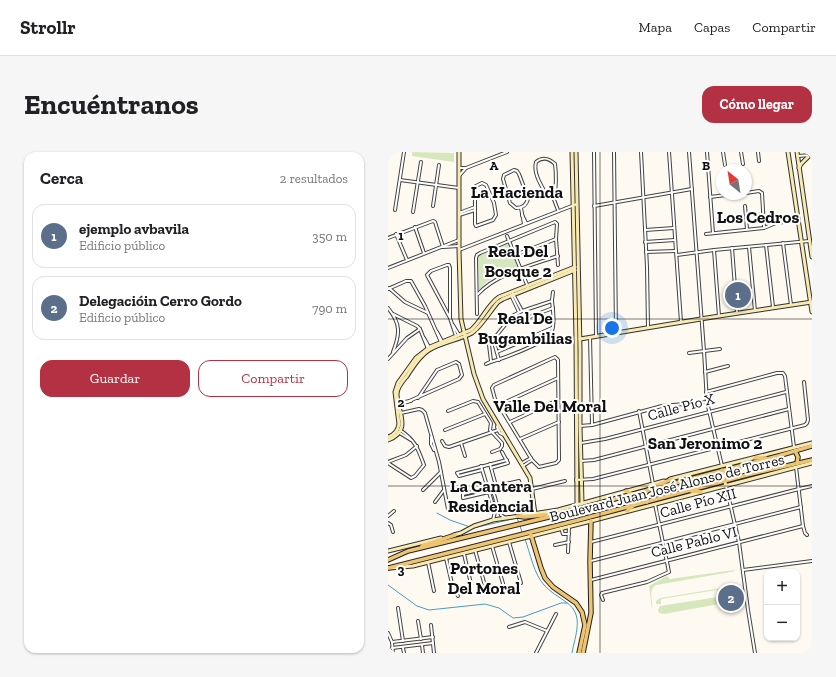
<!DOCTYPE html>
<html lang="es">
<meta charset="utf-8">
<style>
body{margin:0;font-family:"Zilla Slab",serif;background:#f6f6f6;color:#202124}
.controls{position:absolute;right:12px;bottom:12px;display:grid;overflow:hidden;border-radius:8px;box-shadow:0 1px 3px #0004}
.controls button{width:36px;height:36px;display:grid;place-items:center;padding:0;border:0;border-bottom:1px solid #e0e0e0;background:#fff;color:#202124;font:20px sans-serif}
.compass{position:absolute;left:328px;top:12px;width:36px;height:36px;border-radius:50%;background:#fff;box-shadow:0 1px 3px #0004;rotate:330deg}
.you{position:absolute;left:224px;top:176px;width:14px;height:14px;margin:-10px;border:3px solid #fff;border-radius:50%;background:#1a73e8;box-shadow:0 0 0 6px #1a73e833}
.badge{display:grid;place-items:center;width:26px;height:26px;border-radius:50%;background:#b43143;color:#fff;font-size:13px;font-weight:700}
.pin{position:absolute;translate:-50% -50%;border:2px solid #fff;box-shadow:0 1px 4px #0006}
.list{margin:0;padding:0;list-style:none}
h2{display:flex;justify-content:space-between;align-items:center;height:52px;margin:0;padding:0 16px;font-size:17px}
h2 small{font-size:13px;font-weight:400;color:#757577}
.list li{display:grid;grid-template-columns:26px 1fr auto;gap:12px;align-items:center;box-sizing:border-box;height:64px;margin:0 8px 8px;padding:0 8px;border:1px solid #e0e0e0;border-radius:12px}
.list b{display:block;font-size:15px;white-space:nowrap}
.list p{margin:0;font-size:13px;white-space:nowrap;color:#757577}
.list em{font-size:13px;font-style:normal;color:#757577}
.actions{display:flex;gap:8px;padding:12px 16px}
.actions a{flex:1;padding:9px 0;border:1px solid #b43143;border-radius:12px;text-align:center;font-size:14px;color:#b43143}
.actions .main{background:#b43143;color:#fff}
.map{position:relative;flex:none;width:424px;height:501px;overflow:hidden;border-radius:12px}
header{display:flex;align-items:center;gap:24px;box-sizing:border-box;height:56px;padding:0 20px;background:#fff;border-bottom:1px solid #e0e0e0}
header strong{font-size:19px}
nav{display:flex;gap:22px;margin-inline-start:auto;font-size:14px}
.intro{display:flex;align-items:center;justify-content:space-between;box-sizing:border-box;height:96px;padding:0 24px}
h1{margin:0;font-size:28px}
.button{padding:10px 18px;border-radius:12px;background:#b43143;color:#fff;font-size:14px;font-weight:700}
main{display:flex;gap:24px;padding:0 24px}
aside{flex:1;background:#fff;border-radius:12px;box-shadow:0 1px 3px #0004}
.map>svg:first-child{display:block}
.green{fill:#d6e6bd}
.lines{fill:none;stroke-linecap:round;stroke-linejoin:round}
.stream{stroke:#469cc3;stroke-width:1}
.street-casing{stroke:#424242;stroke-width:4}
.secondary-casing{stroke:#313131;stroke-width:5}
.primary-casing{stroke:#202020;stroke-width:5.5}
.street{stroke:#fff;stroke-width:2}
.secondary{stroke:#f9eab1;stroke-width:3}
.primary{stroke:#eec471;stroke-width:3.5}
.grid{fill:none;stroke:#0f0f0f;stroke-width:1;stroke-opacity:0.55}
.labels{text-anchor:middle;dominant-baseline:central;stroke-width:4;stroke-linejoin:round;paint-order:stroke}
.street-label{font-size:15px;fill:#0f0f0f;stroke:#fff}
.quarter-label{font-size:17px;font-weight:bold;fill:#0f0f0f;stroke:#fff}
.grid-label{font-size:13px;text-anchor:middle;font-weight:bold;fill:#0f0f0f;stroke:#fff;stroke-width:4;stroke-linejoin:round;paint-order:stroke}
</style>
<header>
<strong>Strollr</strong>
<nav><a>Mapa</a><a>Capas</a><a>Compartir</a></nav>
</header>
<div class="intro"><h1>Encuéntranos</h1><a class="button">Cómo llegar</a></div>
<main>
<aside>
<h2>Cerca<small>2 resultados</small></h2>
<ul class="list">
<li><span class="badge" style="background:#5c6f8a">1</span><div><b>ejemplo avbavila</b><p>Edificio público</p></div><em>350 m</em></li>
<li><span class="badge" style="background:#5c6f8a">2</span><div><b>Delegacióin Cerro Gordo</b><p>Edificio público</p></div><em>790 m</em></li>
</ul>
<div class="actions"><a class="main">Guardar</a><a>Compartir</a></div>
</aside>
<div class="map">
<svg width="424" height="501" viewBox="0 0 424 501">
<rect width="100%" height="100%" fill="#fefaf1"/>
<!-- green -->
<g class="green">
<path d="M24,0L66,1V10L24,4Z"/>
<path d="M120,91L130,116L100,129L91,138L90,104Z"/>
<path d="M346,418L347,419L337,421L268,433C259,439 266,449 264,457L261,434L279,424L282,427Z"/>
<path d="M334,436L333,440L330,442L329,438L273,447V452H268V449L272,446Z"/>
<path d="M330,445H333L334,451L331,452L276,462L271,461L270,458L272,454Z"/>
</g>
<g class="lines">
<!-- stream -->
<g class="stream">
<path d="M49,361L62,368L82,375"/>
<path d="M132,374L134,380"/>
<path d="M85,376L129,366L131,371"/>
<path d="M137,387C142,401 146,422 156,433C162,440 170,444 178,450C197,463 187,483 184,501"/>
<path d="M0,433L29,454L41,458L97,452L111,456L125,466L135,465L173,451H179"/>
</g>
<defs>
<g id="street">
<path d="M206,0L208,184"/>
<path d="M226,0L228,181"/>
<path d="M253,0L259,115L260,175"/>
<path d="M281,0L293,170"/>
<path d="M301,0L316,199L319,250L334,314"/>
<path d="M319,0L325,81"/>
<path d="M335,0L337,13"/>
<path d="M353,0L355,12"/>
<path d="M370,0L371,9"/>
<path d="M409,4L424,3"/>
<path d="M71,16H78L119,0"/>
<path d="M126,18L129,19L131,22L140,46C139,53 134,56 128,56L122,51L115,27L116,23Z"/>
<path d="M71,24L78,16"/>
<path d="M12,28L71,36"/>
<path d="M94,31L98,33L106,51L108,63L105,68L88,74L87,72V36L88,34Z"/>
<path d="M358,41L371,39L374,41L376,75"/>
<path d="M165,45L158,42C153,33 145,21 148,10C154,5 161,6 167,12C168,19 169,39 165,45L170,58"/>
<path d="M322,45L346,42"/>
<path d="M45,54L51,13"/>
<path d="M206,54L304,37"/>
<path d="M357,54L359,77"/>
<path d="M133,56L136,72"/>
<path d="M7,58L16,0"/>
<path d="M25,60L33,10"/>
<path d="M71,61L87,55"/>
<path d="M71,63L87,58"/>
<path d="M134,63L138,71"/>
<path d="M27,75L36,101"/>
<path d="M257,78L286,76"/>
<path d="M8,82L19,108"/>
<path d="M318,82L376,76L388,71L411,68"/>
<path d="M119,84L140,135"/>
<path d="M0,86L45,69L47,70L55,95"/>
<path d="M257,90L287,88"/>
<path d="M395,91L403,153"/>
<path d="M378,93L385,155"/>
<path d="M55,95L71,94"/>
<path d="M361,95L367,159"/>
<path d="M344,96L349,161"/>
<path d="M71,98L189,52"/>
<path d="M326,98L331,164"/>
<path d="M258,100L288,99"/>
<path d="M127,103L168,87"/>
<path d="M289,103L326,98L421,89"/>
<path d="M0,116L71,88"/>
<path d="M1,136L17,150L40,161"/>
<path d="M0,137L18,129H23L37,154L53,190"/>
<path d="M90,142C108,122 144,113 170,104"/>
<path d="M125,142L134,159"/>
<path d="M123,143L131,160"/>
<path d="M164,148L165,140"/>
<path d="M0,156C13,172 12,182 5,200"/>
<path d="M5,162L29,174L32,177L40,197"/>
<path d="M89,162L88,106L89,103L92,101L167,70L169,72L168,87L170,113"/>
<path d="M62,166V116L61,113H59L43,119L39,123L62,166L68,184"/>
<path d="M121,169L126,171L165,156"/>
<path d="M65,173L71,183"/>
<path d="M49,180L55,191"/>
<path d="M202,185L204,272"/>
<path d="M36,186L41,195"/>
<path d="M105,187L111,208"/>
<path d="M109,200L164,176"/>
<path d="M301,201L332,197"/>
<path d="M167,205L170,208L171,308L168,311L151,315L144,308L107,247L104,236L106,233Z"/>
<path d="M0,207L19,186L32,177"/>
<path d="M98,212C103,209 107,209 112,207C129,201 147,194 161,185C168,176 165,159 164,149L134,159L124,164L101,193L103,209"/>
<path d="M317,220L340,214"/>
<path d="M318,240L389,221H395L397,224L406,295"/>
<path d="M10,251L23,249"/>
<path d="M111,253L170,226"/>
<path d="M10,254L71,227L74,223L71,212L68,210L49,218L30,246"/>
<path d="M60,259L85,249L90,250L103,271L102,278L114,291V294L112,297L104,300"/>
<path d="M251,259L265,332"/>
<path d="M13,261L31,257L34,258L37,261L51,310L60,357"/>
<path d="M122,270L170,248"/>
<path d="M110,272L109,275L112,281L116,283"/>
<path d="M192,274L204,273L274,254L319,250"/>
<path d="M57,278L97,262"/>
<path d="M10,280L23,288"/>
<path d="M43,285V292L46,298"/>
<path d="M132,287L171,270"/>
<path d="M54,289L57,294L61,295L110,278"/>
<path d="M73,291L77,304"/>
<path d="M193,291L217,287L398,240"/>
<path d="M193,309L206,308L401,257"/>
<path d="M0,310L18,303L29,294"/>
<path d="M0,311L23,326L27,324L36,313C30,297 28,289 12,278"/>
<path d="M134,311L143,306"/>
<path d="M102,312L108,334L106,342L110,356L113,363L116,365"/>
<path d="M93,314L107,360L105,368"/>
<path d="M135,314L144,308"/>
<path d="M408,315L415,374L417,381L419,383"/>
<path d="M103,316L120,311L114,300"/>
<path d="M94,318L71,324L69,321L119,308"/>
<path d="M188,328L205,327L417,273L419,271L420,268L416,230"/>
<path d="M131,329L132,332L131,333L75,346V342Z"/>
<path d="M338,334L351,390L360,458L367,501"/>
<path d="M144,337L177,329"/>
<path d="M35,338L53,320"/>
<path d="M47,350L56,338"/>
<path d="M0,364L6,359"/>
<path d="M0,371L3,373L5,380"/>
<path d="M173,376L175,382H181"/>
<path d="M121,390L133,431"/>
<path d="M203,390L411,337L424,334"/>
<path d="M167,393L181,390"/>
<path d="M104,394L116,435"/>
<path d="M87,398L99,441"/>
<path d="M180,400L181,374"/>
<path d="M76,402L83,432"/>
<path d="M58,406L65,436L70,444"/>
<path d="M203,409L413,355"/>
<path d="M40,410L46,439"/>
<path d="M355,418L424,409"/>
<path d="M203,428L415,374"/>
<path d="M215,448L213,443L214,441L259,430L281,420L267,352"/>
<path d="M10,456L15,489"/>
<path d="M30,469L33,487"/>
<path d="M43,473L46,501"/>
<path d="M121,475L137,470L159,479"/>
<path d="M0,481L4,490L5,501"/>
<path d="M4,490L45,485"/>
<path d="M34,493L35,501"/>
<path d="M4,496L45,491"/>
<path d="M15,496L16,501"/>
<path d="M148,501L168,462"/>
</g>
<g id="secondary">
<path d="M71,0V98L73,167L86,222L95,247L142,326L147,362"/>
<path d="M184,0L188,187L189,352"/>
<path d="M188,0L192,197V274L194,351"/>
<path d="M400,0L424,160"/>
<path d="M409,0L424,105"/>
<path d="M411,16L413,12L422,3"/>
<path d="M192,187L331,164L424,150"/>
<path d="M0,285C6,283 10,279 11,272L7,240L10,231L28,206L42,195L83,178C94,169 99,153 111,145L187,115"/>
<path d="M0,288C25,279 9,259 9,242C9,235 15,229 19,224C25,215 31,204 41,198C54,190 71,188 84,181C93,175 102,159 110,150L115,147L187,118"/>
<path d="M334,318L338,334"/>
<path d="M282,327L424,291"/>
<path d="M66,383L73,381L86,374L105,368L170,358L276,329"/>
<path d="M0,399L53,386"/>
<path d="M2,416L25,414L203,369L424,311"/>
</g>
<g id="primary">
<path d="M407,299L410,305L409,311"/>
<path d="M367,306H378"/>
<path d="M265,335L284,327"/>
<path d="M238,339L246,343L248,349L245,354L239,359"/>
<path d="M303,339L313,340"/>
<path d="M259,350L256,347L255,344L260,338"/>
<path d="M129,364L137,365L164,362"/>
<path d="M143,383L153,416L157,426L165,435L188,451L194,460L197,473L191,501"/>
<path d="M34,394L67,383"/>
<path d="M0,408L20,399L169,363L230,346L390,304L424,294"/>
<path d="M0,416L183,370L359,323L424,308"/>
<path d="M195,501L203,461L202,409L203,369"/>
</g>
</defs>
<!-- street casing -->
<use href="#street" class="street-casing"/>
<!-- secondary casing -->
<use href="#secondary" class="secondary-casing"/>
<!-- primary casing -->
<use href="#primary" class="primary-casing"/>
<!-- street -->
<use href="#street" class="street"/>
<!-- secondary -->
<use href="#secondary" class="secondary"/>
<!-- primary -->
<use href="#primary" class="primary"/>
</g>
<!-- grid -->
<path class="grid" d="M212,0V501M0,167H424M0,334H424"/>
<g class="labels">
<!-- street labels -->
<g class="street-label">
<text transform="translate(293 255) rotate(-15)">Calle Pío X</text>
<text transform="translate(279 336) rotate(-14)">Boulevard Juan José Alonso de Torres</text>
<text transform="translate(310 351) rotate(-15)">Calle Pío XII</text>
<text transform="translate(306 390) rotate(-14)">Calle Pablo VI</text>
</g>
<!-- quarter labels -->
<g class="quarter-label">
<text x="129" y="40">La Hacienda</text>
<text x="370" y="65">Los Cedros</text>
<text x="130" y="99">Real Del<tspan x="130" dy="20">Bosque 2</tspan></text>
<text x="137" y="166">Real De<tspan x="137" dy="20">Bugambilias</tspan></text>
<text x="162" y="254">Valle Del Moral</text>
<text x="317" y="291">San Jeronimo 2</text>
<text x="103" y="334">La Cantera<tspan x="103" dy="20">Residencial</tspan></text>
<text x="96" y="416">Portones<tspan x="96" dy="20">Del Moral</tspan></text>
</g>
</g>
<g class="grid-label">
<text x="106" y="18">A</text>
<text x="318" y="18">B</text>
<text x="13" y="88">1</text>
<text x="13" y="255">2</text>
<text x="13" y="422">3</text>
</g>
</svg>
<div class="controls">
<button>+</button>
<button>−</button>
</div>
<svg class="compass" viewBox="-18 -18 36 36"><path d="M0-13l5 13h-10z" fill="#e53935"/><path d="M0 13l5-13h-10z" fill="#757577"/></svg>
<div class="you"></div>
<div class="pin badge" style="left:350px;top:143px;background:#5c6f8a">1</div>
<div class="pin badge" style="left:343px;top:446px;background:#5c6f8a">2</div>
</div>
</main>
